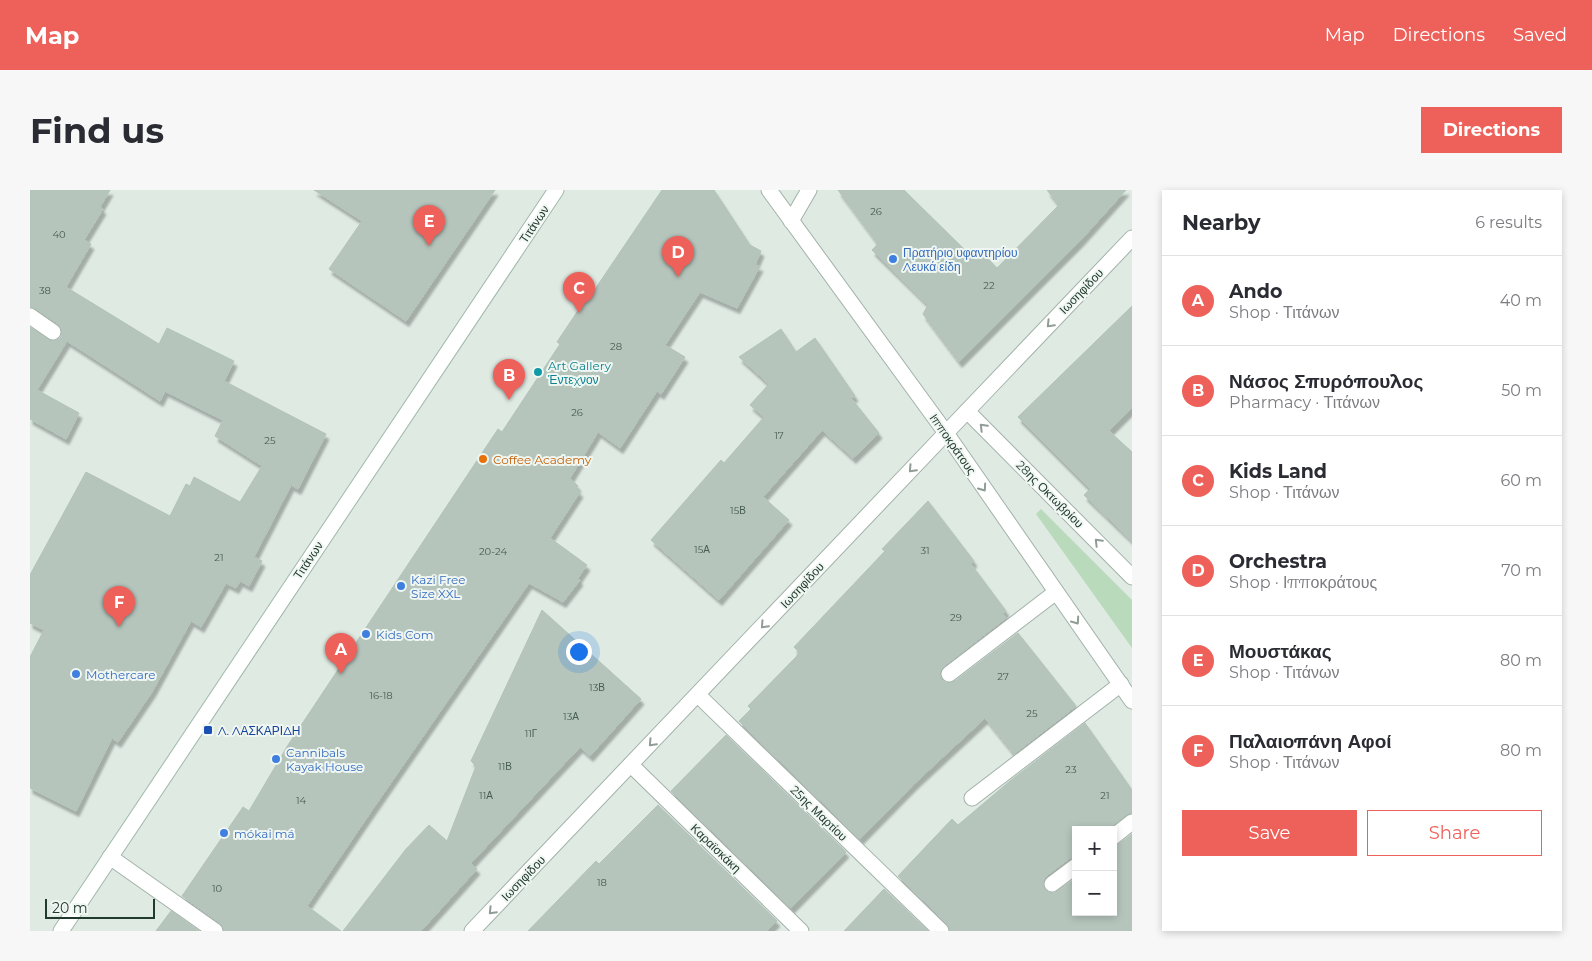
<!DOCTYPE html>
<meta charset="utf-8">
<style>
body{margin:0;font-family:Montserrat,sans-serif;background:#f7f7f7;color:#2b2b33}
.controls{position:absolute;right:15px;bottom:15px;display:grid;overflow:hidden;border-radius:0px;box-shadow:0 2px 8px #0003}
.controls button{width:45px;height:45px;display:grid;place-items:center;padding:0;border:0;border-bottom:1px solid #e1e1e2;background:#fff;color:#2b2b33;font:25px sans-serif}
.scale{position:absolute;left:15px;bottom:12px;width:110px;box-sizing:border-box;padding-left:5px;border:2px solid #213a2e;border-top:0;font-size:14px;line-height:18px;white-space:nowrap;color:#213a2e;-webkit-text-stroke:4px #f0f7f2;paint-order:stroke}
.you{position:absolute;left:548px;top:461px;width:18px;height:18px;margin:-12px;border:4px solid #fff;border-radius:50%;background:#1a73e8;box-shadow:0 0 0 8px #1a73e833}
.badge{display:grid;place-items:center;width:32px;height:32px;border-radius:50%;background:#ee615a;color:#fff;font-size:16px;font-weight:700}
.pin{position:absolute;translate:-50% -41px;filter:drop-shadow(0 1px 2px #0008)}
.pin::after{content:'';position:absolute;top:26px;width:18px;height:15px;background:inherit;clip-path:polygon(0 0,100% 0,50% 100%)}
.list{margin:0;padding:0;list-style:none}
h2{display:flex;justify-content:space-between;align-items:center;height:65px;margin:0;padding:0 20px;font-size:21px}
h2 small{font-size:16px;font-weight:400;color:#7c7c81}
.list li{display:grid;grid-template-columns:32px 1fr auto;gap:15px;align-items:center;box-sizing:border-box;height:90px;padding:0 20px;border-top:1px solid #e1e1e2}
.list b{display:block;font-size:19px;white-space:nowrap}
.list p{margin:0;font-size:16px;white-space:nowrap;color:#7c7c81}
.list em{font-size:16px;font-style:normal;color:#7c7c81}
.actions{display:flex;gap:10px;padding:15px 20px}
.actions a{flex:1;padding:11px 0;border:1px solid #ee615a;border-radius:0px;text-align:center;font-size:18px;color:#ee615a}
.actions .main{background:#ee615a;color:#fff}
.map{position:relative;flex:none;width:1102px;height:741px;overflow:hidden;border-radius:0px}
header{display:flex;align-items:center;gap:30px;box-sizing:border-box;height:70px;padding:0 25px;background:#ee615a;color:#fff}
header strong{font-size:24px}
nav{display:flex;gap:28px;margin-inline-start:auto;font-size:18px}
.intro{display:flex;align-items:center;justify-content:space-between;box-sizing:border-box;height:120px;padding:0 30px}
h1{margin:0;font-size:35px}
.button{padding:12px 22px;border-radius:0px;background:#ee615a;color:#fff;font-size:18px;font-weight:700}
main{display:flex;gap:30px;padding:0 30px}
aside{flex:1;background:#fff;border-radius:0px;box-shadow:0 2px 8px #0003}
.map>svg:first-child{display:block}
.green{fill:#b9dbbb}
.building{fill:#b5c5bc;stroke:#b2c3b9;filter:url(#shadow)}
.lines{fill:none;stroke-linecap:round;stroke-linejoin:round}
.service-casing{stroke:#a2b2a9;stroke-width:17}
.pedestrian-casing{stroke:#a2b2a9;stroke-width:17}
.minor-casing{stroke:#a2b2a9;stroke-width:17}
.secondary-casing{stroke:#a1b8ac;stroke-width:17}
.service{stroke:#fff;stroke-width:15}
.pedestrian{stroke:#fff;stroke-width:15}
.minor{stroke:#fff;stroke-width:15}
.secondary{stroke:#fff;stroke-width:15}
.oneway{stroke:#909c96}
.shop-dot{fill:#3f7fe0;stroke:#f0f7f2;stroke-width:2}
.culture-dot{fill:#0f9aa8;stroke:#f0f7f2;stroke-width:2}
.food-dot{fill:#e8710a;stroke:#f0f7f2;stroke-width:2}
.transit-dot{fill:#1a4fb4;stroke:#f0f7f2;stroke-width:2}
.labels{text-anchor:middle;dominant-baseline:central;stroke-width:4;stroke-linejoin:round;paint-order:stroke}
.number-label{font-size:10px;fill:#465d52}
.street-label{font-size:12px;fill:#213a2e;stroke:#f0f7f2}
.shop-label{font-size:12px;fill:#366cbe;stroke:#f0f7f2;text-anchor:start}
.culture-label{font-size:12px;fill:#0d838f;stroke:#f0f7f2;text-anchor:start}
.food-label{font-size:12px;fill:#c56008;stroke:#f0f7f2;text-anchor:start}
.transit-label{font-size:12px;fill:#164399;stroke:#f0f7f2;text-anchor:start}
</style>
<header>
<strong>Map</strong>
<nav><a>Map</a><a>Directions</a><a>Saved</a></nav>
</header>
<div class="intro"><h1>Find us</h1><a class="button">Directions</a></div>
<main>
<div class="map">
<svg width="1102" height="741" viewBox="0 0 1102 741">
<defs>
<filter id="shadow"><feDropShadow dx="3" dy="5.5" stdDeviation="1" flood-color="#0004"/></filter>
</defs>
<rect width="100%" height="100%" fill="#dfeae3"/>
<!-- green -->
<path class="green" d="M1011,319L1102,410V458L1006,324Z"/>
<!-- building -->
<g class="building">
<path d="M0,0H80L70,17L73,19L54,50L61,54L36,97L129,154L137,138L204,171L194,191L296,244L268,299L261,295L224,367L232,371L219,396L210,391L206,398L196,393L171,437L161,431L122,502L88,552L82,548L46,621L0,598V467L14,440L0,433V385L56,282L140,326L156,294L160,296L164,287L210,312L232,276L185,246L193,230L135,201L130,211L37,151L7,200L49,223L36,249L0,229V137L22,151L27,150L31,147L32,142L28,134L5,118L0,117Z"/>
<path d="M284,0H465L376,131L299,79L332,31Z"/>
<path d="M632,0H684L720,55L731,61L725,75L730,76L707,118L670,102L635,155L655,167L631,204L627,201L590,258L568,242L540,288L548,296L546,299L550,302L520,348L557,375L548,388L550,390L533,412L499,393L340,623L277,716L311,741H194L190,733L152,706L213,617L219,621L258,555L468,239L472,242L530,154L527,152L557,107L559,108Z"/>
<path d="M808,0H874L941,66L948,58L967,78L1029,15L1017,0H1096L1050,51L929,172L893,124L898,115L842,60L848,54Z"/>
<path d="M1102,116V218L1079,241L1102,262V351L1054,305L1060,299L988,227Z"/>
<path d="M751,139L766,162L785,148L825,206L821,208L849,243L823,268L792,240L733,307L759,330L689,410L621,350L691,270L694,273L734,227L720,215L739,194L709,167Z"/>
<path d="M898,311L944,371L941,374L976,421L973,424L976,428L913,477L910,485L911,489L916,493L925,491L988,443L1046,516L984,564L955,528L885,593L830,649L709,531L721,519L718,516L766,467L769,462L764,457L855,361L852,359Z"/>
<path d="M512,420L611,509L560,566L550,557L441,673L447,679L391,741H313L376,659L399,635L417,651L446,576L441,571Z"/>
<path d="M1055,533L1102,600V623L1096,625L1077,640H1046V667L1040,668L1016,686L1013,691V696L1018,702L1024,703L1046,688V722H1083V656L1089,654L1102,644V741H920L918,734L868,686L922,629L928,635L980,591Z"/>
<path d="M696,545L816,662L761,718L641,601Z"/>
<path d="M628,615L747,731L737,741H498L566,671L569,674Z"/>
<path d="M854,699L898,741H814Z"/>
<path d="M141,721L169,741H126Z"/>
</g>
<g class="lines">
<defs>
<g id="service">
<path d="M761,31L779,0"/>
<path d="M0,126L23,142"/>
<path d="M919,484L1026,402"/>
<path d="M668,505L911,741"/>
<path d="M601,575L771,741"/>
<path d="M942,608L1091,494"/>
<path d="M1083,647L1102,632"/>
<path d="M1022,694L1046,676"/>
</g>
<path id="pedestrian" d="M442,741L916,243"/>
<g id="minor">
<path d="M739,0L916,243L1102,511"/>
<path d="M937,221L1102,387"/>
<path d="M916,243L1102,48"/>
<path d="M80,667L185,741"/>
</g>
<path id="secondary" d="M31,741L526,0"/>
</defs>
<!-- service casing -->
<use href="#service" class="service-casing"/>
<!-- pedestrian casing -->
<use href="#pedestrian" class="pedestrian-casing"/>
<!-- minor casing -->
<use href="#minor" class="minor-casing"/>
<!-- secondary casing -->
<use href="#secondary" class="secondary-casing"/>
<!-- service -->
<use href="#service" class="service"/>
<!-- pedestrian -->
<use href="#pedestrian" class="pedestrian"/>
<!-- minor -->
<use href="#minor" class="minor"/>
<!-- secondary -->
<use href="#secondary" class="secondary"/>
</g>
<!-- one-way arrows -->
<defs><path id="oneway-chevron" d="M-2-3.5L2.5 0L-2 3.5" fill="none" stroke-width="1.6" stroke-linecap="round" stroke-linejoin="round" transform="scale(1.25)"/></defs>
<g class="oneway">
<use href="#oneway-chevron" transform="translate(1020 134) rotate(134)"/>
<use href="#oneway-chevron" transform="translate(953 237) rotate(-135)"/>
<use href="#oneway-chevron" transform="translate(882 279) rotate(133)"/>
<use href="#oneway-chevron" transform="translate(953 298) rotate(55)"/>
<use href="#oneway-chevron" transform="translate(1068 352) rotate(-135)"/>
<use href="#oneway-chevron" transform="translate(1046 431) rotate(55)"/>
<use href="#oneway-chevron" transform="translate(734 435) rotate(133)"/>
<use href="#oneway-chevron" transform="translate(622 553) rotate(133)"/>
<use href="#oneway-chevron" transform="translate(462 721) rotate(134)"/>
</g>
<!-- markers -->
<g class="shop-dot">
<circle cx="863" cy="69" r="5"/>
<circle cx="371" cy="396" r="5"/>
<circle cx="336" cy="444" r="5"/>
<circle cx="46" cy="484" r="5"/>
<circle cx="246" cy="569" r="5"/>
<circle cx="194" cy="643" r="5"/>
</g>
<circle class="culture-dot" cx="508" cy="182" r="5"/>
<circle class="food-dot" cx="453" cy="269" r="5"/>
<rect class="transit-dot" x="173" y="535" width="10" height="10" rx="2.5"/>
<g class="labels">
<!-- number labels -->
<g class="number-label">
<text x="846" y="21">26</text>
<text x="29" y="44">40</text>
<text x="959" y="95">22</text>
<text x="15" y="100">38</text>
<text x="586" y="156">28</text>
<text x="547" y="222">26</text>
<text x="749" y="245">17</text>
<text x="240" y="250">25</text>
<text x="708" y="320">15Β</text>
<text x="672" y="359">15Α</text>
<text x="895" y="360">31</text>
<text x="463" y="361">20-24</text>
<text x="189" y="367">21</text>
<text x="926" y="427">29</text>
<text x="973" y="486">27</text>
<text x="567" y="497">13Β</text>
<text x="351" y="505">16-18</text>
<text x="1002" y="523">25</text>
<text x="541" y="526">13Α</text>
<text x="501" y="543">11Γ</text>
<text x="475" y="576">11Β</text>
<text x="1041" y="579">23</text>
<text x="456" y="605">11Α</text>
<text x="1075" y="605">21</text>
<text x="271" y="610">14</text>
<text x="572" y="692">18</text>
<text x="187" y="698">10</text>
</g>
<!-- street labels -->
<g class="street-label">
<text transform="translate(504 34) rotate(-56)">Τιτάνων</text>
<text transform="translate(1051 101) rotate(-46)">Ιωσηφίδου</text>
<text transform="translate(923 254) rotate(55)">Ιπποκράτους</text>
<text transform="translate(1020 304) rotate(45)">28ης Οκτωβρίου</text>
<text transform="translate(278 370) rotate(-56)">Τιτάνων</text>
<text transform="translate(772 395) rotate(-47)">Ιωσηφίδου</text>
<text transform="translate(789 623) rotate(44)">25ης Μαρτίου</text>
<text transform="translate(686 658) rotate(44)">Καραϊσκάκη</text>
<text transform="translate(493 688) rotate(-46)">Ιωσηφίδου</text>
</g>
<!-- shop labels -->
<g class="shop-label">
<text x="873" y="62">Πρατήριο υφαντηρίου<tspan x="873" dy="14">Λευκά είδη</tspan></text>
<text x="381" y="389">Kazi Free<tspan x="381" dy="14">Size XXL</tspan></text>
<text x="346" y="444">Kids Com</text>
<text x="56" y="484">Mothercare</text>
<text x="256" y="562">Cannibals<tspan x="256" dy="14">Kayak House</tspan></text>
<text x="204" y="643">mókai má</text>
</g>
<!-- culture labels -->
<g class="culture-label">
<text x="518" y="175">Art Gallery<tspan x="518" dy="14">Έντεχνον</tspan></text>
</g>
<!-- food labels -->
<g class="food-label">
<text x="463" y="269">Coffee Academy</text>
</g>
<!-- transit labels -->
<g class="transit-label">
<text x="188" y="540">Λ. ΛΑΣΚΑΡΙΔΗ</text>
</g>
</g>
</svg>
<div class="controls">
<button>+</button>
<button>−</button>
</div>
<div class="scale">20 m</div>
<div class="you"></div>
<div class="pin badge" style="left:311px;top:484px">A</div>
<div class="pin badge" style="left:479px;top:210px">B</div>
<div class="pin badge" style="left:549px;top:123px">C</div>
<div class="pin badge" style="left:648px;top:87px">D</div>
<div class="pin badge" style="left:399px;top:56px">E</div>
<div class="pin badge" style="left:89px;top:437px">F</div>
</div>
<aside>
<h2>Nearby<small>6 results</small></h2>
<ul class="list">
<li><span class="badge">A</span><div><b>Ando</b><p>Shop · Τιτάνων</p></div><em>40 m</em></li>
<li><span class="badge">B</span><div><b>Νάσος Σπυρόπουλος</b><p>Pharmacy · Τιτάνων</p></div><em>50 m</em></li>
<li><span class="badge">C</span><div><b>Kids Land</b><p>Shop · Τιτάνων</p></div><em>60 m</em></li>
<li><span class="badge">D</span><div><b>Orchestra</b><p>Shop · Ιπποκράτους</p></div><em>70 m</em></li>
<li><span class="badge">E</span><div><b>Μουστάκας</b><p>Shop · Τιτάνων</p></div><em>80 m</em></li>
<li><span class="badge">F</span><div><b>Παλαιοπάνη Αφοί</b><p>Shop · Τιτάνων</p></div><em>80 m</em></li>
</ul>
<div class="actions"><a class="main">Save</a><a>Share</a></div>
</aside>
</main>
